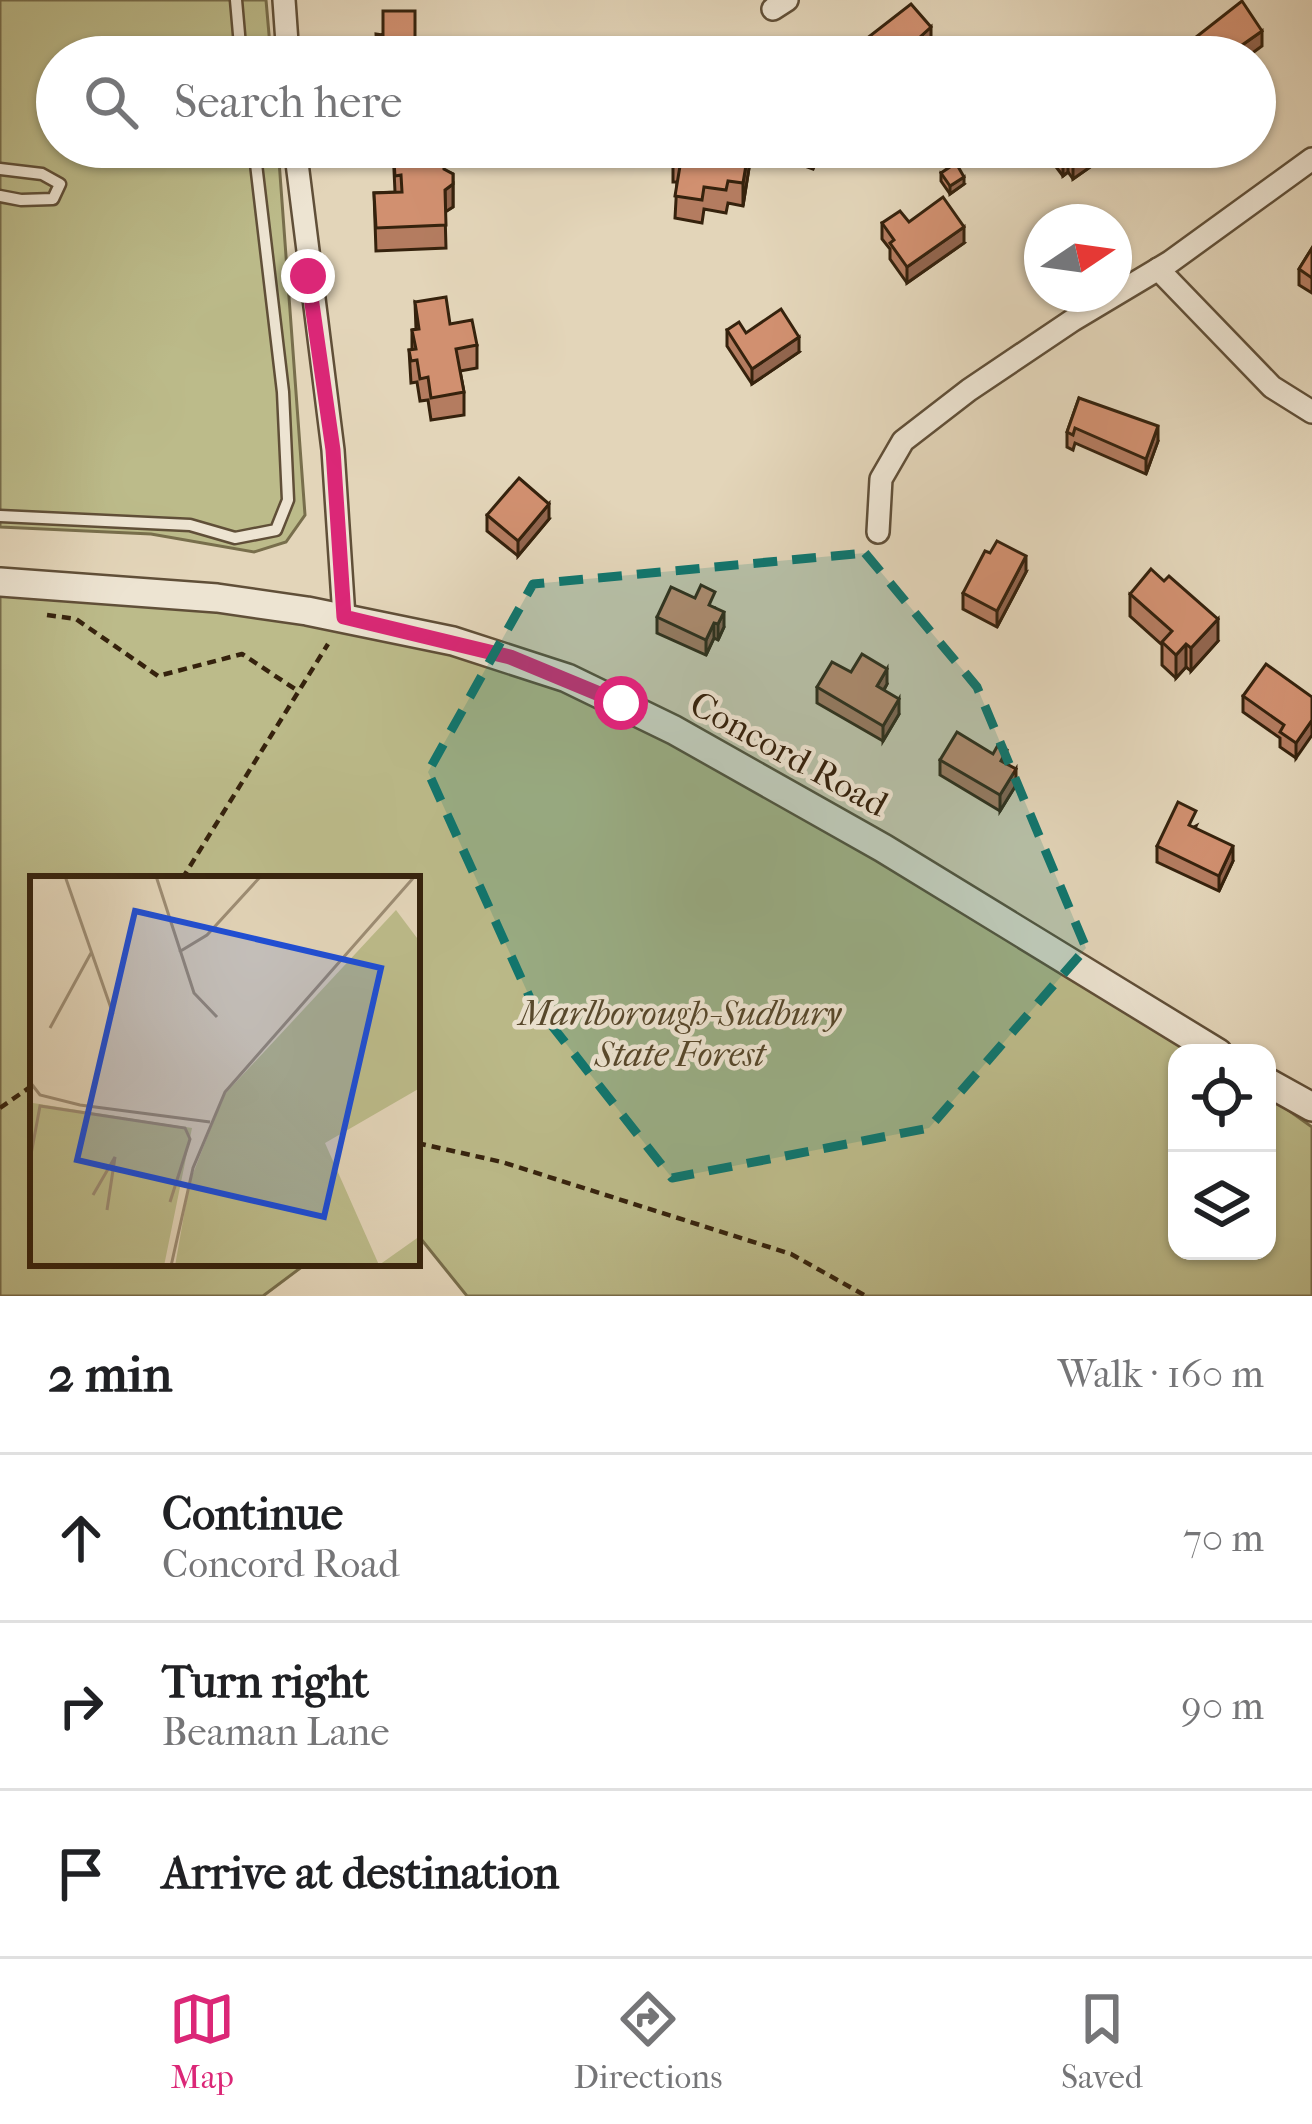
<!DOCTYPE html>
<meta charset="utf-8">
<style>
body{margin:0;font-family:"IM FELL French Canon",serif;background:#f2f2f2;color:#202124}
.controls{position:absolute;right:36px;bottom:36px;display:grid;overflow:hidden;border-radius:24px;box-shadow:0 3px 9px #0004}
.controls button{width:108px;height:108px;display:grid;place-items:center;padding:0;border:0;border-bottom:3px solid #e0e0e0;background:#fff;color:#202124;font:60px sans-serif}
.compass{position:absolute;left:1024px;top:204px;width:108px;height:108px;border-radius:50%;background:#fff;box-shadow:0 3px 9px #0004;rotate:77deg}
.stop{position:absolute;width:36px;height:36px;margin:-27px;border:9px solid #db2777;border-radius:50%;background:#fff}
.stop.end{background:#db2777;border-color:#fff;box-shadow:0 3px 12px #0008}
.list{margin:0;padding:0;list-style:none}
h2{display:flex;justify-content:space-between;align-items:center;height:156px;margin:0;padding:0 48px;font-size:51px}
h2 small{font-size:39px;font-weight:400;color:#757577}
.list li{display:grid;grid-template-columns:78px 1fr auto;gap:36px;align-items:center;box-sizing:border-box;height:168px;padding:0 48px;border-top:3px solid #e0e0e0}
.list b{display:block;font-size:45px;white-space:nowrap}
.list p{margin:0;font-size:39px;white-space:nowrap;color:#757577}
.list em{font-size:39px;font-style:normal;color:#757577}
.icon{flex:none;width:66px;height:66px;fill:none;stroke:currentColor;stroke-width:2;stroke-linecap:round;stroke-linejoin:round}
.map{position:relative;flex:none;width:1312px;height:1296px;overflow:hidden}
.search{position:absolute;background:#fff;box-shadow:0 3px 9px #0004;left:36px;right:36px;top:36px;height:132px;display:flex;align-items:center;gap:30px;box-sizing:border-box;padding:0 42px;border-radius:66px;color:#757577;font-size:45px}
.sheet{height:660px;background:#fff}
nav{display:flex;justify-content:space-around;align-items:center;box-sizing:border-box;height:168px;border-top:3px solid #e0e0e0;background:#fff;font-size:33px;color:#757577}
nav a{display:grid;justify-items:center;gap:6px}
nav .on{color:#db2777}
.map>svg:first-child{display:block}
.green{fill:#bcbb8a;stroke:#786e4c;stroke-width:3}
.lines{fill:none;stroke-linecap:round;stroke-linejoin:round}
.service-casing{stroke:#604f38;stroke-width:15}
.minor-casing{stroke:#604f38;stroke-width:26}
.tertiary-casing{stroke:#604f38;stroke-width:32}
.path{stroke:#35220d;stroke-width:4.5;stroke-dasharray:9 6;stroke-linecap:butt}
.service{stroke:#ede4d2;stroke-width:10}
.minor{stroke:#ede4d2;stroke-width:21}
.tertiary{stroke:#ede4d2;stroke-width:27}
.wall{fill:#b47c60;stroke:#35220d;stroke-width:3}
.shaded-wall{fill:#92654e;stroke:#35220d;stroke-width:3}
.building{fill:#d19070;stroke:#35220d;stroke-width:3}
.route{stroke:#db2777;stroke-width:15}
.marked{fill:#0f766e;fill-opacity:0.2;stroke:#0f766e;stroke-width:9;stroke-dasharray:24 15;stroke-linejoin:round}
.labels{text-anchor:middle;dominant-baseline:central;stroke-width:9;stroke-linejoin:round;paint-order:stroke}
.street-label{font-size:36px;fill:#35220d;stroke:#ede4d2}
.park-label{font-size:36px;font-style:italic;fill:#57482c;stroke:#ede4d2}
.inset-road{fill:none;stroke:#9d8d74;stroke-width:3}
.view{fill:#1d4ed8;fill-opacity:0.15;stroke:#1d4ed8;stroke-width:6}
.inset-edge{fill:none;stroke:#35220d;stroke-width:6}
</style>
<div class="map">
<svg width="1312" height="1296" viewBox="0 0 1312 1296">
<rect width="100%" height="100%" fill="#e3d5b9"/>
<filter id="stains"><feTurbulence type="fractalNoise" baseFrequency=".00167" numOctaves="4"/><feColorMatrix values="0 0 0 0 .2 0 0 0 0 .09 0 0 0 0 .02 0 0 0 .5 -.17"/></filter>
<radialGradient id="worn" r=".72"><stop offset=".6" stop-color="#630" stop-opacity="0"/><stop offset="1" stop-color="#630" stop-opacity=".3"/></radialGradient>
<!-- green -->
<g class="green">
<path d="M0,0H266L271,57H57V147H278L305,515L286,542L254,552L151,534L0,527Z"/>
<path d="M0,585L216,608L402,640L615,703L1208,1053H1177V1251H1267V1095L1312,1127V1296H467L417,1234V879H33V1263H307L263,1296H0Z"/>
</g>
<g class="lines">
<defs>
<g id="service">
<path d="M236,0L241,57"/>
<path d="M0,169L42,174L60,184L53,199L21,200L0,196"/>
<path d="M0,516L190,525L235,538L276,530L288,500L283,392L254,147"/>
</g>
<g id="minor">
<path d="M284,0L288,57"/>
<path d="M773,9L787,0"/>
<path d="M295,147L333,450L344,617"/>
<path d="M1158,269L1272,387L1312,412"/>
<path d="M878,532L881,479L903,441L969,390L1073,320L1170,262L1312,159"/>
</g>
<g id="tertiary">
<path d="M0,582L217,598L307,611L453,641L567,678L674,730L883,848L1218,1053"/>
<path d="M1267,1082L1312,1107"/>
</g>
</defs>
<!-- service casing -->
<use href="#service" class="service-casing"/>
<!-- minor casing -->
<use href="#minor" class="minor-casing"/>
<!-- tertiary casing -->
<use href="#tertiary" class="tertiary-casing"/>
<!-- path -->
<g class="path">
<path d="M47,615L76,619L158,676L242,654L298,691"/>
<path d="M182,879L328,644"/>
<path d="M0,1108L33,1085"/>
<path d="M417,1143L502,1162L791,1254L866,1296"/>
</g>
<!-- service -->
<use href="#service" class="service"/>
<!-- minor -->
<use href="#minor" class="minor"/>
<!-- tertiary -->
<use href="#tertiary" class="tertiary"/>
</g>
<!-- wall -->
<g class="wall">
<path d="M866,39L931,43L915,57H868L866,55Z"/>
<path d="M777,147H821L813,169L777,156Z"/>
<path d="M1041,147H1103L1093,154V165L1073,179L1068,172L1063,176Z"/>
<path d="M393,148L453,174V207L445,212L446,248L376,251L374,193L395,192Z"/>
<path d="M673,159L749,168L743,206L728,203L726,213L704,209L702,223L675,218L677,182H673Z"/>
<path d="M941,173L964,184L950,194L941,181Z"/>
<path d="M909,222L964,243L907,283L890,259V249L882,239V223Z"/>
<path d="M1312,248V293L1299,285V269Z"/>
<path d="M415,302L450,324L477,345V368L460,371L464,392V415L431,420L428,400L420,401L417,382L411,383L409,350H412V330L416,329Z"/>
<path d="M727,330L746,333L799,352L752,384L727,346Z"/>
<path d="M1079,398L1158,441L1146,474L1075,443L1073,450L1067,447V432Z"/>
<path d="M487,515L549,519L518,556L487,531Z"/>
<path d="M1026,572L997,627L963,609V593Z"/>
<path d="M1130,594L1218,641L1191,671L1186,667L1176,678L1162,665V645L1130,616Z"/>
<path d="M715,608L724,627L718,640L714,638L706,655L657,633V617Z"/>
<path d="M851,672L887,684L884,690L899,714L883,741L817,703V687Z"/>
<path d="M1243,696L1312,697L1296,758L1280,747V738L1243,712Z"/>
<path d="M940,760L1007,764L1016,785L1000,811L940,775Z"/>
<path d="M1196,826L1195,828L1233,861L1219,891L1157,862V846Z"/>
</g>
<!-- shaded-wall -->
<g class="shaded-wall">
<path d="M931,27V43L915,57H898Z"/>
<path d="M1262,31V46L1247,57H1225Z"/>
<path d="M749,147V168L743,206V183Z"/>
<path d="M815,147H821L813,169V153Z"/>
<path d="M1088,147H1103L1093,154V165L1073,179V164Z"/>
<path d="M1068,157V172L1063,176V161Z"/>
<path d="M964,177V184L950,194V186Z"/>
<path d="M453,184V207L445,212V190Z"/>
<path d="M964,227V243L907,283V267Z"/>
<path d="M799,337V352L752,384V369Z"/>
<path d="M1158,426V441L1146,474V459Z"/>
<path d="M549,504V519L518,556V541Z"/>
<path d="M1026,556V572L997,627V611Z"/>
<path d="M724,612V627L718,640V624Z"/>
<path d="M1218,619V641L1191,671V648Z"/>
<path d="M714,623V638L706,655V640Z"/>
<path d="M1186,644V667L1176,678V655Z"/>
<path d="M887,669V684L877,701V686Z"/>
<path d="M899,699V714L883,741V726Z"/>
<path d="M1312,720V735L1296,758V743Z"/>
<path d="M1016,769V785L1000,811V795Z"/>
<path d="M1233,846V861L1219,891V876Z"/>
</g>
<!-- building -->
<g class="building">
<path d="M1242,1L1262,31L1225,57H1181L1177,52Z"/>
<path d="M911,4L931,27L898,57H880L866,39Z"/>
<path d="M383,11H415V57H377L376,34L383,35Z"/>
<path d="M443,147L444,169L453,174V184L445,190L446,225L376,228L374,193L402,192L401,175L395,176L393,148Z"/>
<path d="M684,147H749L743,183L728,181L726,190L704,187L702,200L675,196L681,160L673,159L674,150L683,151Z"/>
<path d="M796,147H815L813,153Z"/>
<path d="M1053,147H1091L1093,149L1073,164L1068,157L1063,161Z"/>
<path d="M956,163L964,177L950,186L941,173Z"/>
<path d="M943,197L964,227L907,267L890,243L894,240L882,223L900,211L909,222Z"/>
<path d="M1312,248V278L1299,269Z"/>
<path d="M446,297L450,324L472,320L477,345L456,349L464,392L431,398L428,377L420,379L417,360L411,361L409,350L416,349L412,330L419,329L415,302Z"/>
<path d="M781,309L799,337L752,369L727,330L739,322L746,333Z"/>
<path d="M1079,398L1158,426L1146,459L1075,428L1073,435L1067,432Z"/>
<path d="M519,478L549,504L518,541L487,515Z"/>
<path d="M997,541L1026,556L997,611L963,593L985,551L990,553Z"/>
<path d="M1151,569L1164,581L1169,576L1218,619L1191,648L1186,644L1176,655L1162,642L1172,631L1130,594Z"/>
<path d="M701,585L715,592L709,605L724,612L718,624L714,623L706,640L657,617L671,587L695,598Z"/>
<path d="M862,654L887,669L877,686L899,699L883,726L817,687L832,662L851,672Z"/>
<path d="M1266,664L1312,697V720L1296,743L1280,732L1284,725L1243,696Z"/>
<path d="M957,732L993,754L998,745L1007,750L1001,761L1016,769L1000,795L940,760Z"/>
<path d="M1178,802L1196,811L1189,825L1233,846L1219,876L1157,846Z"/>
</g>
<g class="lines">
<!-- route -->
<path class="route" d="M308,276L333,450L344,617L510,657L621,703"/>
</g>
<!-- marked area -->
<path class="marked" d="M865,553L977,687L1086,948L929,1128L672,1178L530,998L428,772L533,584Z"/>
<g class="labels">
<!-- street labels -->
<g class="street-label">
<text transform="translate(789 754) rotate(29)">Concord Road</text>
</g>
<!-- park labels -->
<g class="park-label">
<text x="680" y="1013">Marlborough-Sudbury<tspan x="680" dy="41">State Forest</tspan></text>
</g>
</g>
<!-- overview -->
<g transform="translate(30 876)">
<rect width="390" height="390" fill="#e3d5b9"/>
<path d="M366,34L390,66V212L295,267L349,389L390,360V390H145L160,305L194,219ZM3,227L162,252L134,390H0Z" fill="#bcbb8a"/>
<path class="inset-road" d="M35,0L83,138M126,0L164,117L187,141M149,76L177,59L231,0M20,152L61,77M0,206L10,219L50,229L180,246M0,284L10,230L155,252L160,263L140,326M63,319L85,281L77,334M141,390L163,292L195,216L385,0"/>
<path class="view" d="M105,35L351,92L294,341L47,284Z"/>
<rect width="390" height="390" class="inset-edge"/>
</g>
<rect width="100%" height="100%" filter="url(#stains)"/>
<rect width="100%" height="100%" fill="url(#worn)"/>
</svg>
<div class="controls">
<button><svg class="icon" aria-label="locate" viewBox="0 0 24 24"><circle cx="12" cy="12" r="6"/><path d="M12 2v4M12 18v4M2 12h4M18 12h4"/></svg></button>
<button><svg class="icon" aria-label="layers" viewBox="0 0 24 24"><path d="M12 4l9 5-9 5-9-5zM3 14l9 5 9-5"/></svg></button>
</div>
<svg class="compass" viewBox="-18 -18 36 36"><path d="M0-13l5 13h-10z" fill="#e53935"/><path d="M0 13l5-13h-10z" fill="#757577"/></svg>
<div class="stop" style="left:621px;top:703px"></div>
<div class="stop end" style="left:308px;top:276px"></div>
<div class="search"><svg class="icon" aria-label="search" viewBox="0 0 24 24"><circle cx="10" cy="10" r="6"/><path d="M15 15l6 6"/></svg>Search here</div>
</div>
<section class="sheet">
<h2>2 min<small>Walk · 160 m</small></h2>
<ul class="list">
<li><svg class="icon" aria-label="ahead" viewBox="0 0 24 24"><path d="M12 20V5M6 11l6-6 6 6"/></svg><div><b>Continue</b><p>Concord Road</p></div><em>70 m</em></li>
<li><svg class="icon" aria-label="right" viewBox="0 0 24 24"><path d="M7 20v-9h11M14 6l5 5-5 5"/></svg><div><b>Turn right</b><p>Beaman Lane</p></div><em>90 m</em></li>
<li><svg class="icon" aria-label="arrive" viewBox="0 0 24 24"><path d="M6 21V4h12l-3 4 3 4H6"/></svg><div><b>Arrive at destination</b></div></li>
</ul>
</section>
<nav>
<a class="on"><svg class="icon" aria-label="map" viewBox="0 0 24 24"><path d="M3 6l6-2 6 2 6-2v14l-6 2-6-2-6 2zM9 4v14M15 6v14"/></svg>Map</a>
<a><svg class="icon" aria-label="directions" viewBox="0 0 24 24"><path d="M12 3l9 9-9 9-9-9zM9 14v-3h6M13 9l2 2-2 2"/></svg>Directions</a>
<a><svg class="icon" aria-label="saved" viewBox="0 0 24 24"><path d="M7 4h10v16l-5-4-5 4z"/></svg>Saved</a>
</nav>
